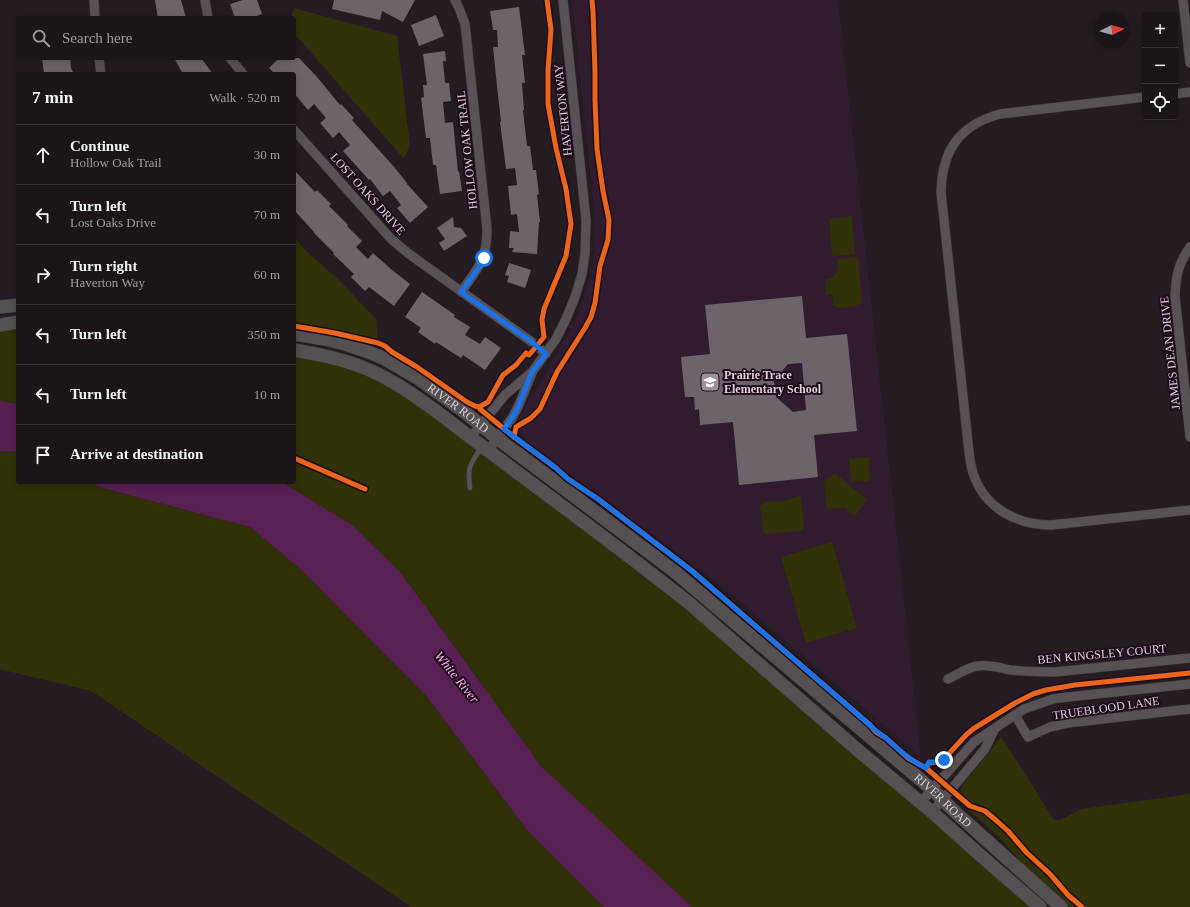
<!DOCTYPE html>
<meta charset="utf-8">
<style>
body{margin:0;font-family:"Times New Roman",serif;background:#282127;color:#f1f3f6}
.controls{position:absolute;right:12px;top:12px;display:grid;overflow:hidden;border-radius:4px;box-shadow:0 2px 10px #0003}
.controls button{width:36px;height:36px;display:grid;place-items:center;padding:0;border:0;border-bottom:1px solid #393339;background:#1b141a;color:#f1f3f6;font:20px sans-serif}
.compass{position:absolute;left:1094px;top:12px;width:36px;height:36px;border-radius:50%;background:#1b141a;box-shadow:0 2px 10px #0003;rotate:84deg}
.stop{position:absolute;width:12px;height:12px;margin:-9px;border:3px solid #1a73e8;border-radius:50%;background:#fff}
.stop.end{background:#1a73e8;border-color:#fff;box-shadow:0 1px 4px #0008}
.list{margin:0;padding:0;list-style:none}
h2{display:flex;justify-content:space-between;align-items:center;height:52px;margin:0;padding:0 16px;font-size:17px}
h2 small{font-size:13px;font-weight:400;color:#a09ea2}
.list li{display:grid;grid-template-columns:26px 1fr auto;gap:12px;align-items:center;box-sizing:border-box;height:60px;padding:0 16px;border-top:1px solid #393339}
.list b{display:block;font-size:15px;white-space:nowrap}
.list p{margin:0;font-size:13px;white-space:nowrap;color:#a09ea2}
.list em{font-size:13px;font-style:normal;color:#a09ea2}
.icon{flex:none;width:22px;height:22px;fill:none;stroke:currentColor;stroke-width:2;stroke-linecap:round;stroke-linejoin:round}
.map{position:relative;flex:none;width:1190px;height:907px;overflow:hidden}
.search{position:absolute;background:#1b141a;box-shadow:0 2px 10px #0003;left:16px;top:16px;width:280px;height:44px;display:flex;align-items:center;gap:10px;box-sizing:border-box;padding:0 14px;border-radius:4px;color:#a09ea2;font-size:15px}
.panel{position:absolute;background:#1b141a;box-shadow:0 2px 10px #0003;left:16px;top:72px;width:280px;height:412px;border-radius:4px}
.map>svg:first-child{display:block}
.built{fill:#301c2e}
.green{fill:#303107}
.water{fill:#592054}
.building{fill:#6d646b;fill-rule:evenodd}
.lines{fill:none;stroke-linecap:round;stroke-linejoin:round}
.lane-casing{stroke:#3f373d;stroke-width:5.5}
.street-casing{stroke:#3f373d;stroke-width:10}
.secondary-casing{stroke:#3f373d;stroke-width:14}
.lane{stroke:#585156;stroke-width:4.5}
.street{stroke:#585156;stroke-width:9}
.secondary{stroke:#555052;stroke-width:13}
.cycleway-casing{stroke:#1e0e1c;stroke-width:8}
.cycleway{stroke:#eb651d;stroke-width:5}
.route{stroke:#1a73e8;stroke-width:5}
.labels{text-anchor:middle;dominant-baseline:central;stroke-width:4;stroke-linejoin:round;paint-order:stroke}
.street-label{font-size:12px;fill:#ddd1db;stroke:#1e0e1c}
.poi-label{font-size:12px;font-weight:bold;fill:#ddd1db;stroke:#1e0e1c;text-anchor:start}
.water-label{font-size:13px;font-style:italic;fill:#f9aff0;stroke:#1e0e1c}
</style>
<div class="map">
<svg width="1190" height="907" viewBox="0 0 1190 907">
<rect width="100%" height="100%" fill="#241b23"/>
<!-- built -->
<path class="built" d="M572,0H838L921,757L725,589L687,560L527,442L517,429L518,420L574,324L583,299L590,276L594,255L595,239L594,209Z"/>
<!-- green -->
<g class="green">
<path d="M294,8L397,36L410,145L404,159L294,33V18H291Z"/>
<path d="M852,216L855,254L832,256L829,219Z"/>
<path d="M294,237L304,249L340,281L376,319L378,343L321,330L294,326Z"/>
<path d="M858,257L862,302L856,306L839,308L833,305L832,294H826L825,279L832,278L838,270L837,259Z"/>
<path d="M0,325H18V404L0,401Z"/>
<path d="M294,350L376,373L592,529L1041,907H691L604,829L541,766L401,573L352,525L282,482H294Z"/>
<path d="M17,450L18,451V482H89L103,488L250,527L301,570L427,697L526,829L604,907H411L91,691L3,670H0V451Z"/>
<path d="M869,457L870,481L851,482L849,459Z"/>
<path d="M835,473L867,500L855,516L845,508L827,509L824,482Z"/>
<path d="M801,495L804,528L802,531L766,534L763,531L760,506L766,502L784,501Z"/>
<path d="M832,542L857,628L806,643L781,557Z"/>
<path d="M1001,736L1054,820H1060L1081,809L1190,794V907H1069L1064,902L1022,863L999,837L960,802L959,793L963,784L989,753Z"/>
</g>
<!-- water -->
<g class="water">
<path d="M0,401L18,404V451H0Z"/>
<path d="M89,482H282L352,525L401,573L541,766L692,907H604L526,829L427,697L301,570L250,527L103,488Z"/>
</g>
<!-- building -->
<g class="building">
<path d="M155,0H181L186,18H158Z"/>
<path d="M243,0H257L262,14L251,18H235L230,4Z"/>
<path d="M334,0H415L403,22L382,11L380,20L332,9Z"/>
<path d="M519,7L525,55H522L525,83H522L524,110H523L527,146H530L533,170H536L539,194L537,195L540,222H539L537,254L512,252L514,248H509L510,231L519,232L517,214L511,215L508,186L517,185L515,168L506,169L500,122H501L497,86L493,47H498L497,30H493L490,11Z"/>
<path d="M436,15L444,36L419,46L411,25Z"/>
<path d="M445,51L446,61H443L445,83H449L451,101L443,102L445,123L453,122L458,172L459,171L462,191L440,194L436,165H433L430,138H426L421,98L424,97L423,85H427L423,54Z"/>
<path d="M42,58H70L71,68L74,74H44Z"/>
<path d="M174,58H201L213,74H183Z"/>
<path d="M279,58H299L317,77L340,105L341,104L354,118L352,120L395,168L407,183V184L428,207L410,223L397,208L401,205L390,191L383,196L370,179L369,180L343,151L350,145L339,132L333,138L320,123L326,118L314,104L308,110L294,93V74H275L269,68Z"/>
<path d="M294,170L315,192L317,190L331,204L329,206L348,225L347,226L362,241L356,247L368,259L373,253L392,270L410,284L394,306L369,287L365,291L351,277L354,274L333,254L334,253L314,233V232L294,210Z"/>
<path d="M453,217L454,227L461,228L467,236L444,251L439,243L445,239L437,228Z"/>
<path d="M509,263L531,270L525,288L507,282L509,276L505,275Z"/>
<path d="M422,292L455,315L454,317L470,327L465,335L480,344L485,337L501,348L485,370L463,355L461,358L436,342L435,344L418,332L421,328L405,317Z"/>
<path d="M802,296L806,338L847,334L857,431L814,435L818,477L739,485L733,422L700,425L699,409L695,410L694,397H685L681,357L710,354L705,305ZM802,363L806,410L793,412L776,397L774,381L788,364Z"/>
</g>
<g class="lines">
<defs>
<path id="lane" d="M470,488C467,467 470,465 481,448"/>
<g id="street">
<path d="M94,0L95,18"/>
<path d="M205,0L208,18"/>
<path d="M455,0L459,8L465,24L487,229C487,260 478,268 461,292"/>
<path d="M1183,0L1190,63"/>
<path d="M99,58L101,74"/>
<path d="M230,58L243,74"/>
<path d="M1175,94L1190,92"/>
<path d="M1145,97L1000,114C959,125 942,151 941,192L969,452C970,460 971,468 974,476C986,509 1018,525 1051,525L1190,510"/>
<path d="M294,130L391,239L409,254L532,342L546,354"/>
<path d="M1190,247C1178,264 1176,275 1175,296L1190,437"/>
<path d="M470,438L505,395L532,372L556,339L566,319L575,297L582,274L585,254L586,220L563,0"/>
<path d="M488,451L512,418L518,407L532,373"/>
<path d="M948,679C958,674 967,668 977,666C989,664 1000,668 1011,670C1026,672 1041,672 1055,672L1190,658"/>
<path d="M1015,715L1028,737L1050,727L1068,723L1190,709"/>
<path d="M921,802L974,742L1024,709L1053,699L1068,697L1190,684"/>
<path d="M932,812L985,749L994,730"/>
</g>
<g id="secondary">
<path d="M0,307L18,305"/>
<path d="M0,325L18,322"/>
<path id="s1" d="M294,334L325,339L345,344L366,351L383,358L419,379L462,410L497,438L674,571L935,792L953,810L1061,907"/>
<path d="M294,350C323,355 352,361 378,374C416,393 448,421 482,446C551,498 621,549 689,603L860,752L932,812L980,855L1040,907"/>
</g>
</defs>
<!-- lane casing -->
<use href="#lane" class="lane-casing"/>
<!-- street casing -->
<use href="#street" class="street-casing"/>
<!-- secondary casing -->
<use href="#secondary" class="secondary-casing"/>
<!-- lane -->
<use href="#lane" class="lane"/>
<!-- street -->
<use href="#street" class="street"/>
<!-- secondary -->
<use href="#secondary" class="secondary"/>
<defs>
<g id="cycleway">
<path d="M294,326L335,333L378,343L385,346L392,352L417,367L467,402L475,406L479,407L480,409L514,437L556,468L568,479L598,499L692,571L870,725L876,732L886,738L908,758L926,768L970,806L985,811L998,822L1008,831L1027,853L1050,874L1068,895L1082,907"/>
<path d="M479,407L488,402L503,375L516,365L526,353L527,354L529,355L544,337L542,320L544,309L566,256L571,224L566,189L556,148L548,104V70L551,30L547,0"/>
<path d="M514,437L516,427L531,418L540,409L557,372L585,328L591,317L595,303L600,266L608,240L609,220L603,191L597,149L595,100V71L593,11L592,0"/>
<path d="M294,458L365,489"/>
<path d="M926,768L929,763L940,762L944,759L966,735L973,729L1015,703L1033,694L1046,690L1075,685L1190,673"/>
</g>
</defs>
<!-- cycleway casing -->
<use href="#cycleway" class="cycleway-casing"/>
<!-- cycleway -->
<use href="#cycleway" class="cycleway"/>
</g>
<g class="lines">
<!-- route -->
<path class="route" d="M484,258L480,266L461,292L532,342L546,354L532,372L518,407L512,418L504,429L556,468L568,479L598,499L692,571L870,725C875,731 881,734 887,739C899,750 911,761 926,768L929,762H940L944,760"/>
</g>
<!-- icons -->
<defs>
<symbol id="school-square" viewBox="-11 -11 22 22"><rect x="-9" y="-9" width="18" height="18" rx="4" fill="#9c919b" stroke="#1e0e1c"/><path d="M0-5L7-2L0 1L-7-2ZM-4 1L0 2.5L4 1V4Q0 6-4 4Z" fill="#fff"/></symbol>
</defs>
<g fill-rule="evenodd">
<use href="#school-square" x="699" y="371" width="22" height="22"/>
</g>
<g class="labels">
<!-- street labels -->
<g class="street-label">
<text transform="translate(563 110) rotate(-96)">HAVERTON WAY</text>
<text transform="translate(467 150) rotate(-96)">HOLLOW OAK TRAIL</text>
<text transform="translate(368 194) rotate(48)">LOST OAKS DRIVE</text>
<text transform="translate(1170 353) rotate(-96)">JAMES DEAN DRIVE</text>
<text stroke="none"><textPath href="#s1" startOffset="183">RIVER ROAD</textPath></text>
<text transform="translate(1102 654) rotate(-5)">BEN KINGSLEY COURT</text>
<text transform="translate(1106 708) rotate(-8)">TRUEBLOOD LANE</text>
<text stroke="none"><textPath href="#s1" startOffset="807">RIVER ROAD</textPath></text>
</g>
<!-- poi labels -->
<g class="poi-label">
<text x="724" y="375">Prairie Trace<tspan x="724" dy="14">Elementary School</tspan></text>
</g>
<!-- water labels -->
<g class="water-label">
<text transform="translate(457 677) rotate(51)">White River</text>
</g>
</g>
</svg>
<div class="controls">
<button>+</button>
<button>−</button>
<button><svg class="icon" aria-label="locate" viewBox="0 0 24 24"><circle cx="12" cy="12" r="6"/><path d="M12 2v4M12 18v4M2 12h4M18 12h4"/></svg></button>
</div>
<svg class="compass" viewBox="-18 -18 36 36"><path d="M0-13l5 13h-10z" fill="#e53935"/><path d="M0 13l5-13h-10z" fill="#a09ea2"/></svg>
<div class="stop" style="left:484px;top:258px"></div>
<div class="stop end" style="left:944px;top:760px"></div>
<div class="search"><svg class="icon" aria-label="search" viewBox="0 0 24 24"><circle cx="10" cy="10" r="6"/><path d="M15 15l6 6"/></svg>Search here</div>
<section class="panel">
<h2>7 min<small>Walk · 520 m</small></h2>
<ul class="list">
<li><svg class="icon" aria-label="ahead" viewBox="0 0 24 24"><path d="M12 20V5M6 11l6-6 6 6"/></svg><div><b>Continue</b><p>Hollow Oak Trail</p></div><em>30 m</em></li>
<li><svg class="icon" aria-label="left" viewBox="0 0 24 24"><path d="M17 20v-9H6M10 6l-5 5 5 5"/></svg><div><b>Turn left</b><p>Lost Oaks Drive</p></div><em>70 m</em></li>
<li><svg class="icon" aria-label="right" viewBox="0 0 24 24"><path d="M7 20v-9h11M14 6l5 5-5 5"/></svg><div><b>Turn right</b><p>Haverton Way</p></div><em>60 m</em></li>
<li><svg class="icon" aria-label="left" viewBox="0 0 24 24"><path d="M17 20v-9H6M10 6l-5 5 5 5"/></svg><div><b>Turn left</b></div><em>350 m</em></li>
<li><svg class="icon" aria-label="left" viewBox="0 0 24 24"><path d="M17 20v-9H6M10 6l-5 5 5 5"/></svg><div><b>Turn left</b></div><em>10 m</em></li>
<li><svg class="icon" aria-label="arrive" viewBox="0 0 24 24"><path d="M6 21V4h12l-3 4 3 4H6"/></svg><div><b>Arrive at destination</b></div></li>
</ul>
</section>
</div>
